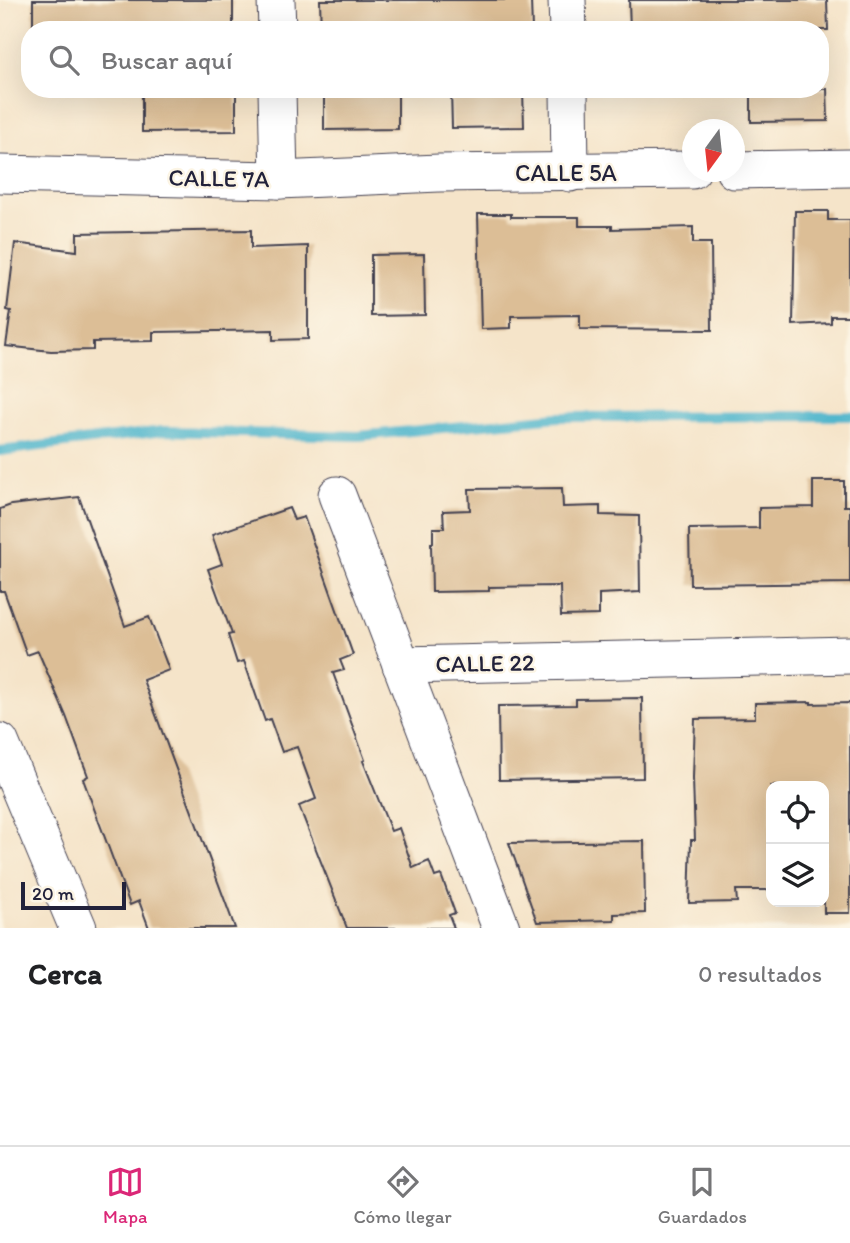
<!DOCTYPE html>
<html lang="es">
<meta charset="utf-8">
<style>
body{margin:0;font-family:Itim,sans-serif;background:#f2f2f2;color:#202124}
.controls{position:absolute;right:21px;bottom:21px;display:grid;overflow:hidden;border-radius:14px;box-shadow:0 7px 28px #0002}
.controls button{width:63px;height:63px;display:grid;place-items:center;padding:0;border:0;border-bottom:2px solid #e0e0e0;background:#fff;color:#202124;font:35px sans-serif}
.compass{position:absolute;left:682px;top:119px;width:63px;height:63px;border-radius:50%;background:#fff;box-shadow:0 7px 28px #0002;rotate:195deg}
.scale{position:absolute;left:21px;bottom:18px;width:105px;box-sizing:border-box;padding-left:7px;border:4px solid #22223b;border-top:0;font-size:19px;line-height:24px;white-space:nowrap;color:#22223b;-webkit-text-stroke:5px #fcf5e5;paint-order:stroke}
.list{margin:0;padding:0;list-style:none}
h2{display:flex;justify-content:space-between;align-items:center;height:91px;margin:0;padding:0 28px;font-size:30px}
h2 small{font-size:23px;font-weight:400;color:#757577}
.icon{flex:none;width:38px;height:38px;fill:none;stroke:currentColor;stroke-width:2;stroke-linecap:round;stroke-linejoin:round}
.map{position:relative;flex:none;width:850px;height:928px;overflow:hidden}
.search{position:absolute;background:#fff;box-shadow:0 7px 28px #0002;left:21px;right:21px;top:21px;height:77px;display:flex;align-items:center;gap:18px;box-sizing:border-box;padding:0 24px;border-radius:28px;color:#757577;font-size:26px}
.sheet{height:217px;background:#fff}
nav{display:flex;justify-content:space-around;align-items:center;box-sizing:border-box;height:98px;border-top:2px solid #e0e0e0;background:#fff;font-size:19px;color:#757577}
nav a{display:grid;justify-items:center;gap:4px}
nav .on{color:#db2777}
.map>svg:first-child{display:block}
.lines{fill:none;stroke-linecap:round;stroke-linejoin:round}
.stream{stroke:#4db5cc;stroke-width:10}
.building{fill:#dcbe96}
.minor-casing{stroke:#423f50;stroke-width:39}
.minor{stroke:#fff;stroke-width:37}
.labels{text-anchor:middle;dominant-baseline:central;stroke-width:5;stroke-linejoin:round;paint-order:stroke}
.street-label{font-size:24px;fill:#22223b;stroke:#fcf5e5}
</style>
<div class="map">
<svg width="850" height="928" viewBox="0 0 850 928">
<rect width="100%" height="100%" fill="#fcf5e5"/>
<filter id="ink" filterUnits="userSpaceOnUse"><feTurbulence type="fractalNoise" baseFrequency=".0143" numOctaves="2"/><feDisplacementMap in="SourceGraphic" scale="14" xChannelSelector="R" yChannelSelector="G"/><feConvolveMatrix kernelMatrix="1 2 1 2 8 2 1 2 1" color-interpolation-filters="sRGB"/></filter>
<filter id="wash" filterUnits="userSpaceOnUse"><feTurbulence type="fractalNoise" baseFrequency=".00686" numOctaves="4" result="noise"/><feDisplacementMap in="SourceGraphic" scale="28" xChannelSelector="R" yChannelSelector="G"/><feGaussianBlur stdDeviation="1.57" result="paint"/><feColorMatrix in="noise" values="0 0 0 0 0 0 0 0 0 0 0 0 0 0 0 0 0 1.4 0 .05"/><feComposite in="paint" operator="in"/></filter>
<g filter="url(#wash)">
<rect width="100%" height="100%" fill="#f5e4c9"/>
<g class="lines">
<!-- stream -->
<path class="stream" d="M0,451L163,431L358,436L558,417L850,416"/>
</g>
<g id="blocks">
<!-- building -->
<g class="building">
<rect x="33" y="0" width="200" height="30"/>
<path d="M320,0H531L532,30H321Z"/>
<path d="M629,0H827L828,30H630Z"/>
<path d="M142,89H236V131L142,132Z"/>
<path d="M324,89H398V129L324,130Z"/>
<path d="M451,89H523L524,127L452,128Z"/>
<path d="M751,89H827L828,121L751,122Z"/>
<path d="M795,211H828V220H850V316H831V323L793,325Z"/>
<path d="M478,214H511V217H579V226H612V229L693,227V243H711L712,330L580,329V315L511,316V328L481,329Z"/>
<path d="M251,230V248L308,246V339L273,340V330L153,332V341L93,342V350L51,351L6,346L11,311L7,310L15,243L77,251V233Z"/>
<path d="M424,254L425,315L371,316V255Z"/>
<path d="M813,481H844V506H850V583L690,585L689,529L759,528V508L813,507Z"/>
<path d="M562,488L563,507L600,506V515L639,516L640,592L599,594V615L561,616L560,586L489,587V591L432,592L431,543H433V528H444L443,511L470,510L469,489Z"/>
<path d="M79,497L125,626L149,617L169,670L143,680L235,928H149L139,901L130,905L83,779L88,776L66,716L38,651L27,655L4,591H0V509L11,505Z"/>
<path d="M289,508L294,520L304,517L353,655L340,660L344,670L333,673L365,760L363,761L391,831L399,828L413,868L429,861L435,877L441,875L455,913L449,915L454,928H347L299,806L316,799L297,747L282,752L270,719L265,721L244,661L237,663L228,635L232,634L208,569L222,564L212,535Z"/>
<path d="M642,698L643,778L499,780L498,706L576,705V699Z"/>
<path d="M811,702V704L850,703V913H824V786H771V890H736L737,902L689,903L691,840H695L693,778L695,719L755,718V703Z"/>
<path d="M644,841L645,913L614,914V920L537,922L509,843Z"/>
</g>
</g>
</g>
<g filter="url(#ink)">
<use href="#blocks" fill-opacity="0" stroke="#423f50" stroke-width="2"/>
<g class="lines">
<defs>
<g id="minor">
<path d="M276,0L277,30"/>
<path d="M567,0L568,30"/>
<path d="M277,89L279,180"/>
<path d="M569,89L570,173"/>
<path d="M734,170L850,168"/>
<path d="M0,174L279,180L439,173L692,170"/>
<path d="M337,495L501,928"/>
<path d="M401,665L850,655"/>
<path d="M0,742L78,928"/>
</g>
</defs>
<!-- minor casing -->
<use href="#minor" class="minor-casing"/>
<!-- minor -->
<use href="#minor" class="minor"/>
</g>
</g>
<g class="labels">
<!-- street labels -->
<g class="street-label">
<text x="566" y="172">CALLE 5A</text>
<text transform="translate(219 178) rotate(1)">CALLE 7A</text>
<text transform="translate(485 663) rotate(-1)">CALLE 22</text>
</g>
</g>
</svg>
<div class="controls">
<button><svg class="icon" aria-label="locate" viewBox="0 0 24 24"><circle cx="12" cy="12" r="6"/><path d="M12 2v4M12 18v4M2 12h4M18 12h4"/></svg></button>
<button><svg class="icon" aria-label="layers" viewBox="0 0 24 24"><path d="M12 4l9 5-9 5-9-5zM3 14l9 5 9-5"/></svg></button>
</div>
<svg class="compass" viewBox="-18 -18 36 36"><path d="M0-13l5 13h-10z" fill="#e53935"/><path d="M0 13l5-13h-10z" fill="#757577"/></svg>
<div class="scale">20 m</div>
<div class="search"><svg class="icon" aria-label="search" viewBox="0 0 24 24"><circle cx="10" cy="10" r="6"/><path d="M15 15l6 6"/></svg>Buscar aquí</div>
</div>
<section class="sheet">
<h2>Cerca<small>0 resultados</small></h2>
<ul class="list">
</ul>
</section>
<nav>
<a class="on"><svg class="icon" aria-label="map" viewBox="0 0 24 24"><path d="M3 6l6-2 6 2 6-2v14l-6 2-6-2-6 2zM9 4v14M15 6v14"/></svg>Mapa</a>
<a><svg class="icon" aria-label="directions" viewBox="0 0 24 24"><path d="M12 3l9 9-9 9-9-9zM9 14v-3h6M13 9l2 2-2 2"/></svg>Cómo llegar</a>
<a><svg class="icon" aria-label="saved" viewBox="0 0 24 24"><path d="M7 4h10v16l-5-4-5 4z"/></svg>Guardados</a>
</nav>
